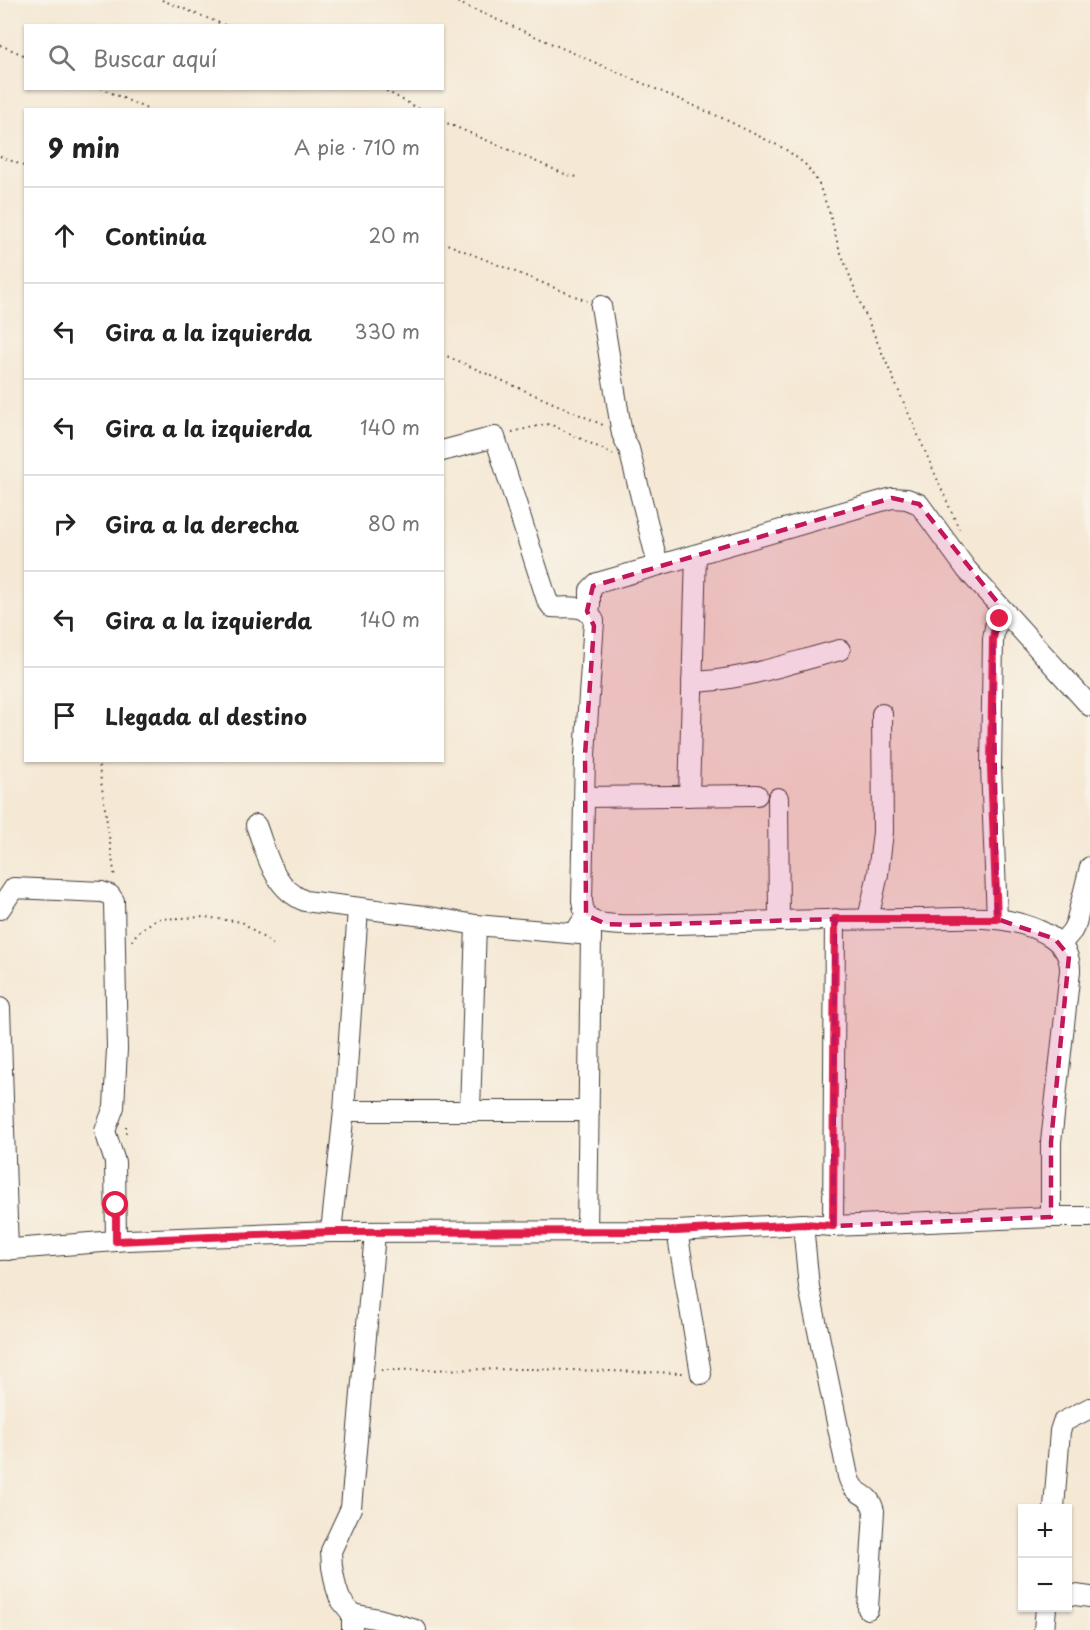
<!DOCTYPE html>
<html lang="es">
<meta charset="utf-8">
<style>
body{margin:0;font-family:"Playpen Sans",sans-serif;background:#f6f6f6;color:#222}
.controls{position:absolute;right:18px;bottom:18px;display:grid;overflow:hidden;border-radius:0px;box-shadow:0 2px 4px #0004}
.controls button{width:54px;height:54px;display:grid;place-items:center;padding:0;border:0;border-bottom:2px solid #e0e0e0;background:#fff;color:#222;font:30px sans-serif}
.stop{position:absolute;width:18px;height:18px;margin:-14px;border:4px solid #e11d48;border-radius:50%;background:#fff}
.stop.end{background:#e11d48;border-color:#fff;box-shadow:0 2px 6px #0008}
.list{margin:0;padding:0;list-style:none}
h2{display:flex;justify-content:space-between;align-items:center;height:78px;margin:0;padding:0 24px;font-size:26px}
h2 small{font-size:20px;font-weight:400;color:#767676}
.list li{display:grid;grid-template-columns:39px 1fr auto;gap:18px;align-items:center;box-sizing:border-box;height:96px;padding:0 24px;border-top:2px solid #e0e0e0}
.list b{display:block;font-size:22px;white-space:nowrap}
.list em{font-size:20px;font-style:normal;color:#767676}
.icon{flex:none;width:33px;height:33px;fill:none;stroke:currentColor;stroke-width:2;stroke-linecap:round;stroke-linejoin:round}
.map{position:relative;flex:none;width:1090px;height:1630px;overflow:hidden}
.search{position:absolute;background:#fff;box-shadow:0 2px 4px #0004;left:24px;top:24px;width:420px;height:66px;display:flex;align-items:center;gap:15px;box-sizing:border-box;padding:0 21px;border-radius:0px;color:#767676;font-size:22px}
.panel{position:absolute;background:#fff;box-shadow:0 2px 4px #0004;left:24px;top:108px;width:420px;height:654px;border-radius:0px}
.map>svg:first-child{display:block}
.lines{fill:none;stroke-linecap:round;stroke-linejoin:round}
.minor-casing{stroke:#3d3b38;stroke-width:22}
.path{stroke:#3d3b38;stroke-width:2;stroke-dasharray:1.5 4.5;stroke-linecap:butt}
.minor{stroke:#fff;stroke-width:20}
.route{stroke:#e11d48;stroke-width:8}
.marked{fill:#c2185b;fill-opacity:0.2;stroke:#c2185b;stroke-width:4.5;stroke-dasharray:12 8;stroke-linejoin:round}
</style>
<div class="map">
<svg width="1090" height="1630" viewBox="0 0 1090 1630">
<rect width="100%" height="100%" fill="#f7f3e8"/>
<filter id="ink" filterUnits="userSpaceOnUse"><feTurbulence type="fractalNoise" baseFrequency=".0167" numOctaves="2"/><feDisplacementMap in="SourceGraphic" scale="12" xChannelSelector="R" yChannelSelector="G"/><feConvolveMatrix kernelMatrix="1 2 1 2 8 2 1 2 1" color-interpolation-filters="sRGB"/></filter>
<filter id="wash" filterUnits="userSpaceOnUse"><feTurbulence type="fractalNoise" baseFrequency=".008" numOctaves="4" result="noise"/><feDisplacementMap in="SourceGraphic" scale="24" xChannelSelector="R" yChannelSelector="G"/><feGaussianBlur stdDeviation="1.35" result="paint"/><feColorMatrix in="noise" values="0 0 0 0 0 0 0 0 0 0 0 0 0 0 0 0 0 1.4 0 .05"/><feComposite in="paint" operator="in"/></filter>
<g filter="url(#wash)">
<rect width="100%" height="100%" fill="#f5e8d4"/>
</g>
<g filter="url(#ink)">
<g class="lines">
<defs>
<g id="minor">
<path d="M601,306L622,434L629,449L658,565"/>
<path d="M442,451L495,437L547,600L552,607C569,609 586,602 594,621L585,755L582,901C583,907 584,914 588,918C600,928 652,925 669,924C749,922 829,919 910,919C941,919 979,915 1009,921C1037,927 1071,939 1070,971L1051,1142V1217"/>
<path d="M587,611L590,606V590L597,583L892,498L907,499L919,504L967,570L1090,706"/>
<path d="M692,682C741,681 793,662 840,650"/>
<path d="M689,796L696,555"/>
<path d="M585,797L757,795"/>
<path d="M778,798L779,920"/>
<path d="M256,825C267,854 273,888 305,901L424,916L476,925L591,935L576,931L586,915"/>
<path d="M0,909L14,888L102,892L110,895L114,901L117,1049L114,1107L105,1131L115,1162L116,1241"/>
<path d="M868,919L878,874L883,832L882,714"/>
<path d="M997,919L991,767L993,639L995,627L1006,613"/>
<path d="M1061,944L1072,931L1076,923L1090,867"/>
<path d="M0,1008L8,1250"/>
<path d="M344,1111H589"/>
<path d="M470,1111L476,925"/>
<path d="M803,1224L809,1287L848,1476C855,1500 868,1488 874,1511L868,1609"/>
<path d="M833,1226L835,919"/>
<path d="M677,1231L701,1374"/>
<path d="M331,1232L344,1111L358,909"/>
<path d="M587,1232L591,935"/>
<path d="M0,1250L128,1240L331,1232L677,1231L803,1224L833,1226L1051,1217H1090"/>
<path d="M1054,1508L1060,1431L1063,1422L1090,1408"/>
<path d="M1068,1594L1090,1597"/>
<path d="M352,1614L379,1619L416,1630"/>
<path d="M352,1630V1614L340,1599L336,1587L332,1567L331,1551L351,1508L375,1233"/>
<path d="M1044,1630L1046,1608"/>
</g>
</defs>
<!-- minor casing -->
<use href="#minor" class="minor-casing"/>
<!-- path -->
<g class="path">
<path d="M162,0L227,26"/>
<path d="M452,0L722,118L785,149L805,164L818,182L830,214L838,245L859,300L959,529"/>
<path d="M0,45L26,56"/>
<path d="M101,88L149,110"/>
<path d="M381,88L421,110"/>
<path d="M442,121L567,175L578,177"/>
<path d="M0,156L26,167"/>
<path d="M442,242L587,301"/>
<path d="M442,354L603,425"/>
<path d="M512,432L546,424L552,425L613,454"/>
<path d="M98,760L115,878"/>
<path d="M132,941L137,933L156,919L204,917L242,922L275,946"/>
<path d="M126,1126V1138"/>
<path d="M381,1370L532,1369L684,1373"/>
</g>
<!-- minor -->
<use href="#minor" class="minor"/>
</g>
</g>
<g class="lines" filter="url(#ink)">
<!-- route -->
<path class="route" d="M116,1205V1241L331,1232L677,1231L803,1224L833,1226L835,919H997L991,767L993,639L995,627L1000,619"/>
</g>
<!-- marked area -->
<path class="marked" d="M892,498L919,504L1006,613L993,639L997,919L1055,939L1069,956L1051,1142V1217L833,1226L835,919L633,925L606,924L586,915L585,755L594,626L587,611L593,586Z"/>
</svg>
<div class="controls">
<button>+</button>
<button>−</button>
</div>
<div class="stop" style="left:116px;top:1205px"></div>
<div class="stop end" style="left:1000px;top:619px"></div>
<div class="search"><svg class="icon" aria-label="search" viewBox="0 0 24 24"><circle cx="10" cy="10" r="6"/><path d="M15 15l6 6"/></svg>Buscar aquí</div>
<section class="panel">
<h2>9 min<small>A pie · 710 m</small></h2>
<ul class="list">
<li><svg class="icon" aria-label="ahead" viewBox="0 0 24 24"><path d="M12 20V5M6 11l6-6 6 6"/></svg><div><b>Continúa</b></div><em>20 m</em></li>
<li><svg class="icon" aria-label="left" viewBox="0 0 24 24"><path d="M17 20v-9H6M10 6l-5 5 5 5"/></svg><div><b>Gira a la izquierda</b></div><em>330 m</em></li>
<li><svg class="icon" aria-label="left" viewBox="0 0 24 24"><path d="M17 20v-9H6M10 6l-5 5 5 5"/></svg><div><b>Gira a la izquierda</b></div><em>140 m</em></li>
<li><svg class="icon" aria-label="right" viewBox="0 0 24 24"><path d="M7 20v-9h11M14 6l5 5-5 5"/></svg><div><b>Gira a la derecha</b></div><em>80 m</em></li>
<li><svg class="icon" aria-label="left" viewBox="0 0 24 24"><path d="M17 20v-9H6M10 6l-5 5 5 5"/></svg><div><b>Gira a la izquierda</b></div><em>140 m</em></li>
<li><svg class="icon" aria-label="arrive" viewBox="0 0 24 24"><path d="M6 21V4h12l-3 4 3 4H6"/></svg><div><b>Llegada al destino</b></div></li>
</ul>
</section>
</div>
